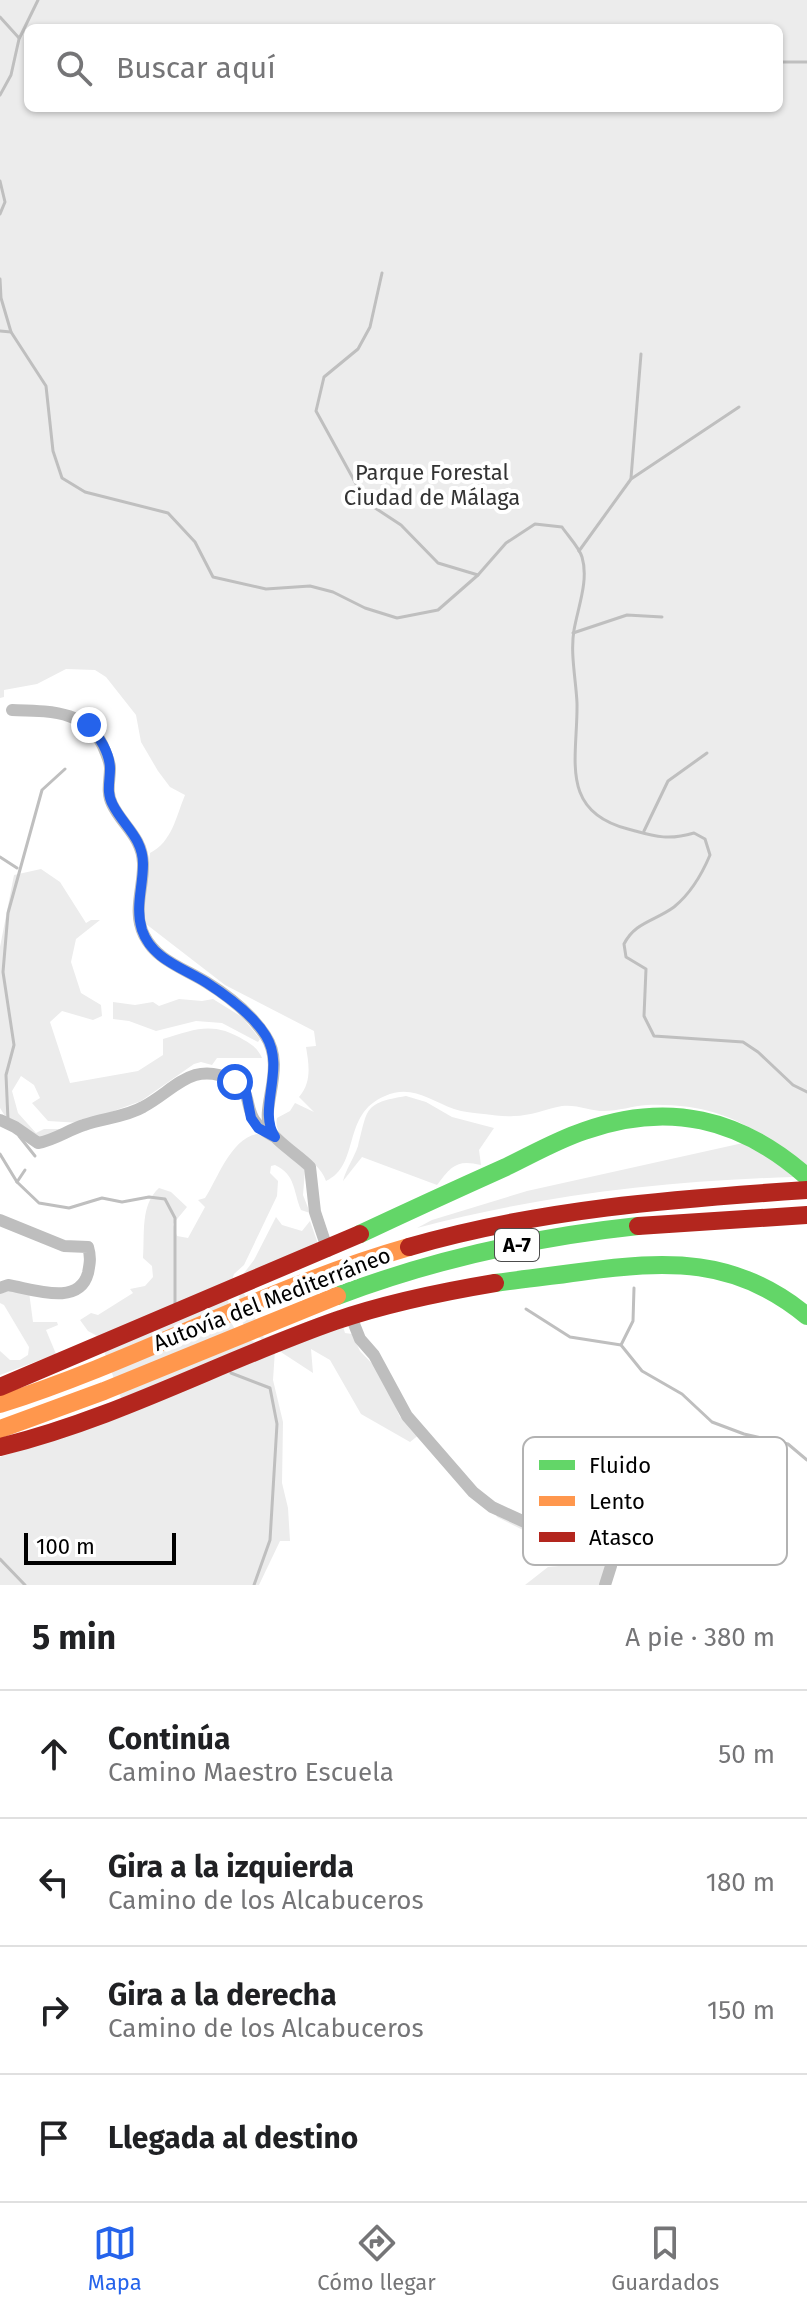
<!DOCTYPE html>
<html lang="es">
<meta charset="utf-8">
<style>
body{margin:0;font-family:"Fira Sans",sans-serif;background:#f2f2f2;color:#202124}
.scale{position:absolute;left:24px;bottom:20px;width:152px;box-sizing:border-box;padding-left:8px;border:4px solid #000;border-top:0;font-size:22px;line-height:28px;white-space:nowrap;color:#000;-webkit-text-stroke:6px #fff;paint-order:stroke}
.stop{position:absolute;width:24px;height:24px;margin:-18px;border:6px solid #2563eb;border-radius:50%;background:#fff}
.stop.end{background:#2563eb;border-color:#fff;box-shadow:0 2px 8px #0008}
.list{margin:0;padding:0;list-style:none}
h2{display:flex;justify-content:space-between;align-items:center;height:104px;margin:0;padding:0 32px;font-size:34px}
h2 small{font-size:26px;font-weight:400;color:#757577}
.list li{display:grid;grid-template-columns:52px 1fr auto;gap:24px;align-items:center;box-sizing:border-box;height:128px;padding:0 32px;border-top:2px solid #e0e0e0}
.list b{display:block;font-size:30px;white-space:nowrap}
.list p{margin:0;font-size:26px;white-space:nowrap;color:#757577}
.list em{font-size:26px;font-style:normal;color:#757577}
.icon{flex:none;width:44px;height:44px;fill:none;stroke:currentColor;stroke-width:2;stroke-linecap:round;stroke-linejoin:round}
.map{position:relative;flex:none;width:807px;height:1585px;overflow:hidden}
.search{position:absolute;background:#fff;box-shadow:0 2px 6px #0004;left:24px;right:24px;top:24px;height:88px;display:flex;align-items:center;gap:20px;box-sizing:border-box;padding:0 28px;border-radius:12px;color:#757577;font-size:30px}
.sheet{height:616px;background:#fff}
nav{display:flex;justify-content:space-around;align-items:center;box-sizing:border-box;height:112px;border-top:2px solid #e0e0e0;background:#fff;font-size:22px;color:#757577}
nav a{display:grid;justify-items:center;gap:4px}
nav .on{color:#2563eb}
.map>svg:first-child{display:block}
.green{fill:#ececec;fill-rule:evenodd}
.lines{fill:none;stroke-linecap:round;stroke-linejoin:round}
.stream{stroke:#bfbfbf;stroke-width:3}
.street{stroke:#bebebe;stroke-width:12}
.fast{stroke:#63d668;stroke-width:18}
.slow{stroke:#ff974d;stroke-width:18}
.jam{stroke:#b3261e;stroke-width:18}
.route{stroke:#2563eb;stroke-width:10}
.labels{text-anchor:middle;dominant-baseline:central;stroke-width:8;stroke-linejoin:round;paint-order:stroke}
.shield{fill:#fff;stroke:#4c4c4c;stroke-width:2}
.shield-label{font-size:20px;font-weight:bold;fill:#000}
.park-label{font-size:22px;fill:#333;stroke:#fff}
.street-label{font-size:22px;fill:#000;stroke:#fff}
.key{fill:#fff;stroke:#b2b2b2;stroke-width:2}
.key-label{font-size:22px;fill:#000}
</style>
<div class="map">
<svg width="807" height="1585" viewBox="0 0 807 1585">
<rect width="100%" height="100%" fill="#fff"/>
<!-- green -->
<g class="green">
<path d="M0,0H807V1167C751,1125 719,1103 647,1105C633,1106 618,1111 604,1111C591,1111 576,1104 562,1106C546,1109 530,1116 514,1116C504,1117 494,1115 484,1114C474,1113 463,1112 454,1109C430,1100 411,1084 385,1096C341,1114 361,1165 326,1181C317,1154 271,1144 277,1118L290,1111L295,1103L314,1112L299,1097C312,1082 309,1065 306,1047L316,1046L314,1031L225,985L146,924L144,908L150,853C172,842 176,817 185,795L170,787L158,771L141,742L136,715L106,677L95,670L66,669L37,684L4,690V697L0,698ZM28,28H779V108H28Z"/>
<path d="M41,869L60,882L86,923L91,920H100L76,939L71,962L81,993L101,1005L102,1016L93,1020L62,1011L50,1022L70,1083L138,1071L163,1055V1039C196,1029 213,1021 244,1040C253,1045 258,1049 262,1058H217L212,1065L201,1062L194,1064L141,1101L81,1123L48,1121L32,1103L40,1098L34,1085L21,1076L12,1091L18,1113L36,1133L44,1129H68L37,1139L5,1116L0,1108V947L14,875Z"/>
<path d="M179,999L202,1001L213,999L242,1017L260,1039L258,1042L222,1023L196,1021L156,1031L129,1021L113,1019V1002L135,1005L153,1002L159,1006Z"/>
<path d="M406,1096L426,1102L452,1117L494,1128L479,1150L481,1165C457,1159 451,1166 437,1185L362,1157L343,1181C346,1169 354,1158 358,1146C368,1109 363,1103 406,1096Z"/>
<path d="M257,1134L268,1136L305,1170L303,1195L310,1213L301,1210C293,1191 296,1175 275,1165L271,1166L270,1173L278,1181L277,1196L244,1265L234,1274L228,1293L229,1319L239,1336L275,1350L273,1380L283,1422L282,1483L288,1508L290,1541H280L259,1585H0V1457L127,1415L99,1337L88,1331L80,1320L91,1313L98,1315L133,1293L130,1289L145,1286L153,1277L152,1266L143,1258C145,1234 140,1205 159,1188L171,1192L187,1207L173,1224L177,1236L188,1238L205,1207L198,1200L205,1198C217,1180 231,1138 257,1134Z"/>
<path d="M743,1143L762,1151L794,1177C665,1181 541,1195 417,1228L432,1220L527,1191Z"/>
<path d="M276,1217L282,1225L302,1231L310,1221L323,1258L244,1293L264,1338L338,1310L345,1333L352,1334L360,1351L380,1372L400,1417L411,1424L420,1434L410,1442L361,1414L330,1360L311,1349L313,1373L247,1330L238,1315L241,1277L254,1260Z"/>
<path d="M8,1291L29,1292L33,1322H57L58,1325L46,1330L56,1354L0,1375V1351L10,1360H20L28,1355L29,1347L4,1305L0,1303V1293Z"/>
<path d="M495,1512C506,1518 518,1525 529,1528C561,1536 623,1530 602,1585H525L548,1567L581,1564L580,1552L574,1541L535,1536L497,1517Z"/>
</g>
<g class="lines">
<!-- stream -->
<g class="stream">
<path d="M0,17L19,38"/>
<path d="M779,62H807"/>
<path d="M0,95L11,75L19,39L38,0"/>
<path d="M0,181L5,202L0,214"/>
<path d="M382,273L370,327L358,349L324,377L316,411L366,502L401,525L438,563L478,575"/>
<path d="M0,279L1,298L11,332L46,386L53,451L62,478L85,492L168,513L195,542L213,577L266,589L310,586L333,592L365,608L397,618L438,610L478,575L506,543L535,524L562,527C568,536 579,547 582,557C589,580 578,607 574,630C570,653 576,680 577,703C578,757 558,811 628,829C654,836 667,841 694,833L705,839L710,855C702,874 690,894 674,907C655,921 635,922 624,944L626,957L646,969L644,1016L654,1036L743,1042L758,1052L793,1085L807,1092"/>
<path d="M0,331L11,332"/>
<path d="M631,478L641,354"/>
<path d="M579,551L631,479L739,407"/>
<path d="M573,633L627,615L662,617"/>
<path d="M644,831L668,781L707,753"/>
<path d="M0,857L17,868"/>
<path d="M8,1120L6,1075L14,1045L3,972L8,913L42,790L65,769"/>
<path d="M19,1136L35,1156"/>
<path d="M0,1154L17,1182L39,1203L69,1208L102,1198L122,1202L149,1197L165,1199L175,1218V1305"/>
<path d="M17,1182L25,1170"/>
<path d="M526,1309L570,1337L621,1345L642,1371L682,1394L712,1422L744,1434L788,1444L807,1460"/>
<path d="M621,1345L633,1321L634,1288"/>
<path d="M231,1373L270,1388L277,1424L270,1540L254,1585"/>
<path d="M0,1559L25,1585"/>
</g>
<!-- street -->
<g class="street">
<path d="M12,710C50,711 90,710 105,751C107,756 110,762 110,768C110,780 106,792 112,804C122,825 142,837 143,863C144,887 132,911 144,935C156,960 183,968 206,982C227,995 251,1014 265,1035C287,1067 260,1106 270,1130C275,1141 301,1157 310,1167L315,1212L328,1251"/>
<path d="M0,1120L15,1127L38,1143C55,1140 68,1130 84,1125C103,1118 126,1117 143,1107C175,1090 192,1060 232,1080C259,1094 236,1116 273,1136"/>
<path d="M0,1220L64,1246L88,1247C91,1257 90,1263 88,1273C79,1307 33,1289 8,1285L0,1288"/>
<path d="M350,1314L360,1339L374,1355L407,1416L473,1492L492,1507L529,1524L587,1528L603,1540L610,1555L611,1566L605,1585"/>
</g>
<!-- fast -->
<g class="fast">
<path d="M360,1234C409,1211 457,1189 506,1167C531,1155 557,1140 584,1131C668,1101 740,1118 806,1176"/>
<path d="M495,1283C523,1279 552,1276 580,1272C667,1260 736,1257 807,1316"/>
<path d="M337,1296C435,1259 535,1237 638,1226"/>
</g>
<!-- slow -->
<g class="slow">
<path d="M0,1404C139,1360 268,1287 409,1247"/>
<path d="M0,1429L104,1391L337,1296"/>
</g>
<!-- jam -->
<g class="jam">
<path d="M638,1226L807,1215"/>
<path d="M409,1247C540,1209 672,1199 807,1190"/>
<path d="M0,1387L360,1234"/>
<path d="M0,1447C118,1418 221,1361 335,1321C387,1303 441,1292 495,1283"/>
</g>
</g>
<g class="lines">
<!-- route -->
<path class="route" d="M89,725C99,736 110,753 110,769C110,781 106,793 113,805C123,825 143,838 143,864C143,887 135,907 142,930C152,960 184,968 207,983C227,996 254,1016 266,1036C286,1069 257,1109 275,1137L258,1128L251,1118L246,1092L235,1082"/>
</g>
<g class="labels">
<!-- shield labels -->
<rect class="shield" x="495" y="1229" width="44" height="32" rx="6"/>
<g class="shield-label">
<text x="517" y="1245">A-7</text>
</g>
<!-- park labels -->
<g class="park-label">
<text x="432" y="472">Parque Forestal<tspan x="432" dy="25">Ciudad de Málaga</tspan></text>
</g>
<!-- street labels -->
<g class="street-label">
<text transform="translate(272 1299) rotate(-21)">Autovía del Mediterráneo</text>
</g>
</g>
<!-- legend -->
<rect x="523" y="1437" width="264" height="128" rx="12" class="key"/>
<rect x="539" y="1460" width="36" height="10" fill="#63d668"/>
<rect x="539" y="1496" width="36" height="10" fill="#ff974d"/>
<rect x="539" y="1532" width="36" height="10" fill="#b3261e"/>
<g class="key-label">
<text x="589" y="1473">Fluido</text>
<text x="589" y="1509">Lento</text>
<text x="589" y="1545">Atasco</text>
</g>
</svg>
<div class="scale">100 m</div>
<div class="stop" style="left:235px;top:1082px"></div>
<div class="stop end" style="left:89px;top:725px"></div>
<div class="search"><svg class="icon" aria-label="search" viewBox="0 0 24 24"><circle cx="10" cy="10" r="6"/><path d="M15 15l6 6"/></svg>Buscar aquí</div>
</div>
<section class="sheet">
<h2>5 min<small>A pie · 380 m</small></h2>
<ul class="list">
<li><svg class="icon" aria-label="ahead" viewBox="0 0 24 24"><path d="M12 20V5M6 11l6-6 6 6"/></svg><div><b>Continúa</b><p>Camino Maestro Escuela</p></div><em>50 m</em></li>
<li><svg class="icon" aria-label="left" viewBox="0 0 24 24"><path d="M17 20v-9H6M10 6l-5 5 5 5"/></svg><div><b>Gira a la izquierda</b><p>Camino de los Alcabuceros</p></div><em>180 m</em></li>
<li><svg class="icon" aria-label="right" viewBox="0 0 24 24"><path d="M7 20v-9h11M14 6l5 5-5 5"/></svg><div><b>Gira a la derecha</b><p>Camino de los Alcabuceros</p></div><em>150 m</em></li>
<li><svg class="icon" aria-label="arrive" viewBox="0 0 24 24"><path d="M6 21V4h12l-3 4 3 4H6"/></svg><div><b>Llegada al destino</b></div></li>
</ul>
</section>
<nav>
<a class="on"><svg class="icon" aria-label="map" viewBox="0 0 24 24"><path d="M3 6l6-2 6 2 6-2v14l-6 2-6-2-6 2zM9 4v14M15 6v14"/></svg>Mapa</a>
<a><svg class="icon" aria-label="directions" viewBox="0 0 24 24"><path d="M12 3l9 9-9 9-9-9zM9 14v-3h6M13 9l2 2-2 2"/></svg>Cómo llegar</a>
<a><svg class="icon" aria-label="saved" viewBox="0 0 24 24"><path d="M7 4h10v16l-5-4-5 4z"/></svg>Guardados</a>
</nav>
